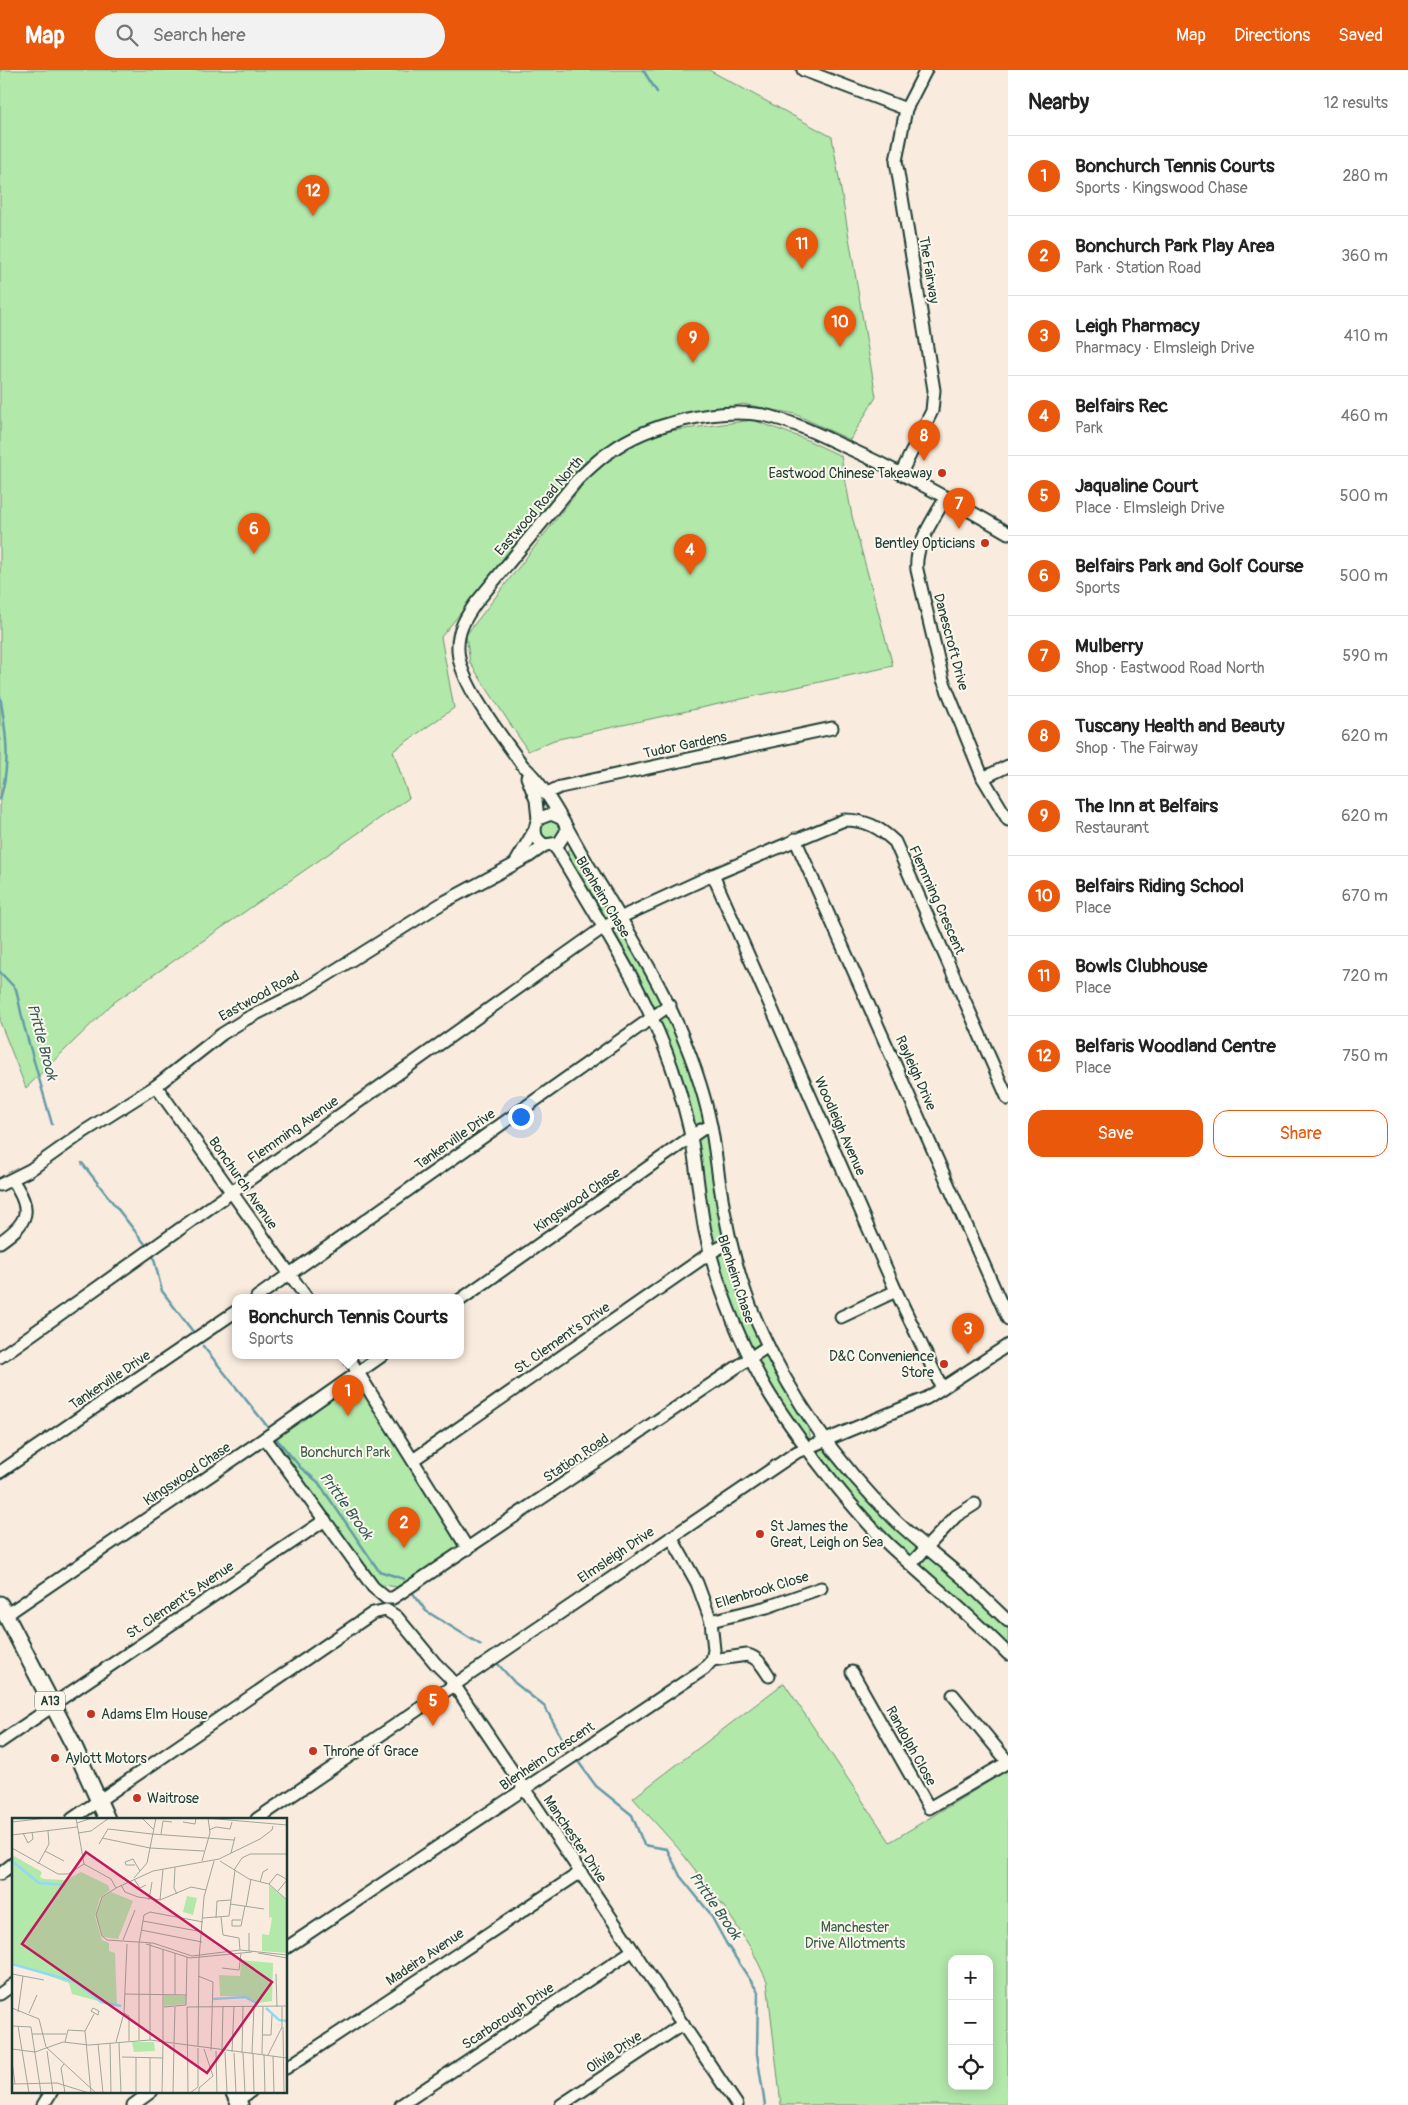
<!DOCTYPE html>
<meta charset="utf-8">
<style>
body{margin:0;font-family:Pangolin,sans-serif;background:#f2f2f2;color:#222}
.controls{position:absolute;right:15px;bottom:15px;display:grid;overflow:hidden;border-radius:10px;box-shadow:0 2px 12px #0003}
.controls button{width:45px;height:45px;display:grid;place-items:center;padding:0;border:0;border-bottom:1px solid #e0e0e0;background:#fff;color:#222;font:25px sans-serif}
.you{position:absolute;left:520px;top:1046px;width:18px;height:18px;margin:-12px;border:4px solid #fff;border-radius:50%;background:#1a73e8;box-shadow:0 0 0 8px #1a73e833}
.badge{display:grid;place-items:center;width:32px;height:32px;border-radius:50%;background:#ea580c;color:#fff;font-size:16px;font-weight:700}
.pin{position:absolute;translate:-50% -41px;filter:drop-shadow(0 1px 2px #0008)}
.pin::after{content:'';position:absolute;top:26px;width:18px;height:15px;background:inherit;clip-path:polygon(0 0,100% 0,50% 100%)}
.popup{position:absolute;left:232px;top:1224px;width:232px;height:65px;box-sizing:border-box;display:grid;place-content:center;border-radius:10px;background:#fff;filter:drop-shadow(0 1px 4px #0005);font-size:16px;white-space:nowrap;color:#767676}
.popup b{font-size:19px;color:#222}
.popup::after{content:'';position:absolute;left:50%;top:100%;margin-left:-10px;border:10px solid transparent;border-top-color:#fff}
.list{margin:0;padding:0;list-style:none}
h2{display:flex;justify-content:space-between;align-items:center;height:65px;margin:0;padding:0 20px;font-size:21px}
h2 small{font-size:16px;font-weight:400;color:#767676}
.list li{display:grid;grid-template-columns:32px 1fr auto;gap:15px;align-items:center;box-sizing:border-box;height:80px;padding:0 20px;border-top:1px solid #e0e0e0}
.list b{display:block;font-size:19px;white-space:nowrap}
.list p{margin:0;font-size:16px;white-space:nowrap;color:#767676}
.list em{font-size:16px;font-style:normal;color:#767676}
.actions{display:flex;gap:10px;padding:15px 20px}
.actions a{flex:1;padding:11px 0;border:1px solid #ea580c;border-radius:15px;text-align:center;font-size:18px;color:#ea580c}
.actions .main{background:#ea580c;color:#fff}
.icon{flex:none;width:28px;height:28px;fill:none;stroke:currentColor;stroke-width:2;stroke-linecap:round;stroke-linejoin:round}
.map{position:relative;flex:none;width:1008px;height:2035px;overflow:hidden}
header{display:flex;align-items:center;gap:30px;box-sizing:border-box;height:70px;padding:0 25px;background:#ea580c;color:#fff}
header strong{font-size:24px}
nav{display:flex;gap:28px;margin-inline-start:auto;font-size:18px}
.search{width:350px;height:45px;background:#f2f2f2;display:flex;align-items:center;gap:12px;box-sizing:border-box;padding:0 18px;border-radius:28px;color:#767676;font-size:19px}
main{display:flex}
aside{flex:1;background:#fff}
.map>svg:first-child{display:block}
.green{fill:#b2e8aa;stroke:#68926f;fill-rule:evenodd}
.lines{fill:none;stroke-linecap:round;stroke-linejoin:round}
.stream{stroke:#639ba6;stroke-width:2.5}
.minor-casing{stroke:#1f3d34;stroke-width:15}
.major-casing{stroke:#1f3d34;stroke-width:19}
.minor{stroke:#fbf7ec;stroke-width:11}
.major{stroke:#fbf7ec;stroke-width:15}
.poi-dot{fill:#c8321e;stroke:#fbf7ec;stroke-width:2}
.labels{text-anchor:middle;dominant-baseline:central;stroke-width:4;stroke-linejoin:round;paint-order:stroke}
.shield{fill:#fbf7ec;stroke:#61756b;stroke-width:1}
.shield-label{font-size:12px;font-weight:bold;fill:#1f3d34}
.street-label{font-size:14px;fill:#1f3d34;stroke:#fbf7ec}
.poi-label{font-size:14px;fill:#1f3d34;stroke:#fbf7ec;text-anchor:start}
.park-label{font-size:14px;fill:#3c5f4c;stroke:#fbf7ec}
.water-label{font-size:15px;font-style:italic;fill:#365c5a;stroke:#fbf7ec}
.inset-river{fill:none;stroke:#90daf2;stroke-width:2.5}
.inset-road{fill:none;stroke:#a2a59a;stroke-width:1}
.view{fill:#c2185b;fill-opacity:0.15;stroke:#c2185b;stroke-width:2.5}
.inset-edge{fill:none;stroke:#1f3d34;stroke-width:2.5}
</style>
<header>
<strong>Map</strong>
<div class="search"><svg class="icon" aria-label="search" viewBox="0 0 24 24"><circle cx="10" cy="10" r="6"/><path d="M15 15l6 6"/></svg>Search here</div>
<nav><a>Map</a><a>Directions</a><a>Saved</a></nav>
</header>
<main>
<div class="map">
<svg width="1008" height="2035" viewBox="0 0 1008 2035">
<rect width="100%" height="100%" fill="#f9ebde"/>
<filter id="ink" filterUnits="userSpaceOnUse"><feTurbulence type="fractalNoise" baseFrequency=".02" numOctaves="2"/><feDisplacementMap in="SourceGraphic" scale="10" xChannelSelector="R" yChannelSelector="G"/><feConvolveMatrix kernelMatrix="1 2 1 2 8 2 1 2 1" color-interpolation-filters="sRGB"/></filter>
<g filter="url(#ink)">
<!-- green -->
<g class="green">
<path d="M0,0H709L832,67L876,327L850,370L795,344L743,334L637,359L582,394L441,567L454,638L393,681L409,728L113,933L26,1018L0,952Z"/>
<path d="M753,350L805,369L841,386L852,446L893,596L554,670L528,681L470,593L466,565L596,398L647,364Z"/>
<circle cx="550" cy="760" r="11"/>
<path d="M573,777L588,802L577,808L562,784Z"/>
<path d="M590,805L612,844L607,849H604L579,811Z"/>
<path d="M623,859L662,934L658,937L652,936L613,869Z"/>
<path d="M664,945L668,946L680,969L705,1048L701,1055L694,1054L659,951Z"/>
<path d="M704,1064L711,1071L725,1165L724,1169L719,1172L712,1169L711,1165L696,1070L699,1066Z"/>
<path d="M723,1182H727L730,1189L761,1273L760,1277L751,1279C737,1251 721,1217 718,1186Z"/>
<path d="M765,1286L771,1291C778,1304 813,1359 810,1369L807,1370L782,1338L758,1294V1290Z"/>
<path d="M357,1310L410,1392L459,1479L397,1517L376,1514L275,1368Z"/>
<path d="M823,1378L868,1429L916,1475L918,1481L910,1486C889,1467 823,1407 819,1381Z"/>
<path d="M928,1487L972,1521L1008,1558V1576L979,1548L923,1498L922,1490Z"/>
<path d="M784,1613L890,1772L1008,1700V2035H781L767,1911L752,1880L727,1841L678,1778L633,1728ZM952,1889H989V2016H952Z"/>
</g>
<g class="lines">
<!-- stream -->
<g class="stream">
<path d="M643,0L657,22"/>
<path d="M0,626C6,661 11,695 0,729"/>
<path d="M0,902L16,919L24,956L52,1054"/>
<path d="M82,1093L145,1174"/>
<path d="M153,1185L162,1221L194,1263"/>
<path d="M203,1276L267,1356"/>
<path d="M275,1367L301,1398L318,1412L379,1501L404,1509"/>
<path d="M412,1522L426,1541L481,1575"/>
<path d="M497,1593L515,1613L545,1637L565,1674"/>
<path d="M577,1690L596,1716L632,1745L644,1775L667,1779L680,1806L709,1842L726,1873L758,1922L757,1984L765,2035"/>
</g>
<defs>
<g id="minor">
<path d="M803,0L906,39"/>
<path d="M901,403L932,341L934,320L896,91L906,39L926,0"/>
<path d="M946,427C934,449 914,475 917,500L943,610L983,708L1008,750"/>
<path d="M1008,463C955,432 903,403 848,378C820,365 793,351 763,345C717,337 648,354 611,381C598,389 588,400 577,410L475,534C466,547 458,560 458,576C456,611 503,667 523,696C546,715 571,766 587,793C638,876 691,959 711,1056C715,1076 717,1097 720,1116C727,1163 738,1209 757,1252C790,1327 837,1393 895,1450C917,1471 941,1489 964,1509C979,1523 993,1537 1008,1551"/>
<path d="M527,707L536,730L538,749"/>
<path d="M983,708L1008,696"/>
<path d="M545,724L560,717L832,658"/>
<path d="M560,748L551,744L538,749C533,760 534,769 545,775L559,773L566,762V756"/>
<path d="M795,769L1008,1249"/>
<path d="M553,775L558,781C603,858 652,930 678,1016C683,1033 688,1050 691,1067C697,1098 699,1130 705,1161C716,1213 736,1263 762,1311C777,1339 796,1363 815,1389C838,1419 862,1449 889,1475C929,1512 970,1545 1008,1584"/>
<path d="M516,792L534,761"/>
<path d="M713,805L896,1221L942,1318"/>
<path d="M156,1016L306,1227"/>
<path d="M0,1115L30,1100L85,1061L156,1016L222,964L246,949L302,921L444,832L528,787L545,775"/>
<path d="M0,1172C29,1152 33,1140 12,1110"/>
<path d="M257,1227L670,935"/>
<path d="M460,1230L701,1060L711,1056"/>
<path d="M841,1247L896,1221"/>
<path d="M347,1285L468,1479"/>
<path d="M0,1287L604,857L628,844L713,805L844,750C866,750 879,757 895,772L1008,1029"/>
<path d="M265,1368L373,1517L386,1528H393L768,1276"/>
<path d="M413,1390L710,1183L730,1172"/>
<path d="M0,1402L235,1242"/>
<path d="M911,1494L956,1446L975,1434"/>
<path d="M6,1545L265,1368L383,1285"/>
<path d="M711,1551L767,1537L821,1518"/>
<path d="M712,1590L747,1585C758,1587 763,1597 769,1606"/>
<path d="M852,1602L929,1738L1008,1692"/>
<path d="M953,1625L1008,1692"/>
<path d="M52,1635L325,1450"/>
<path d="M0,1672L53,1636"/>
<path d="M72,1749L373,1543L386,1540L397,1547L435,1593L449,1607L737,2035"/>
<path d="M257,1749L797,1382L927,1328L1008,1275"/>
<path d="M0,1804L14,1793"/>
<path d="M286,1878L704,1599L712,1590L714,1580L711,1551L697,1513L671,1467"/>
<path d="M0,1924L14,1914"/>
<path d="M286,1998L581,1802"/>
<path d="M238,2030L251,2021"/>
<path d="M43,2035L52,2021"/>
<path d="M133,2035L152,2021"/>
<path d="M401,2035L632,1881"/>
<path d="M561,2035L683,1954"/>
</g>
<g id="major">
<path d="M0,1534L73,1674L107,1749"/>
<path d="M233,2021L240,2035"/>
</g>
</defs>
<!-- minor casing -->
<use href="#minor" class="minor-casing"/>
<!-- major casing -->
<use href="#major" class="major-casing"/>
<!-- minor -->
<use href="#minor" class="minor"/>
<!-- major -->
<use href="#major" class="major"/>
</g>
</g>
<!-- markers -->
<g class="poi-dot">
<circle cx="942" cy="403" r="5"/>
<circle cx="985" cy="473" r="5"/>
<circle cx="944" cy="1294" r="5"/>
<circle cx="760" cy="1464" r="5"/>
<circle cx="91" cy="1644" r="5"/>
<circle cx="313" cy="1681" r="5"/>
<circle cx="55" cy="1688" r="5"/>
<circle cx="137" cy="1728" r="5"/>
</g>
<g class="labels">
<!-- shield labels -->
<rect class="shield" x="35" y="1621.5" width="30" height="19" rx="4"/>
<g class="shield-label">
<text x="50" y="1631">A13</text>
</g>
<!-- street labels -->
<g class="street-label">
<text transform="translate(929 200) rotate(81)">The Fairway</text>
<text transform="translate(539 436) rotate(-49)">Eastwood Road North</text>
<text transform="translate(951 572) rotate(75)">Danescroft Drive</text>
<text transform="translate(685 675) rotate(-12)">Tudor Gardens</text>
<text transform="translate(603 827) rotate(59)">Blenheim Chase</text>
<text transform="translate(937 830) rotate(66)">Flemming Crescent</text>
<text transform="translate(259 926) rotate(-29)">Eastwood Road</text>
<text transform="translate(916 1003) rotate(66)">Rayleigh Drive</text>
<text transform="translate(840 1056) rotate(66)">Woodleigh Avenue</text>
<text transform="translate(293 1060) rotate(-35)">Flemming Avenue</text>
<text transform="translate(455 1069) rotate(-35)">Tankerville Drive</text>
<text transform="translate(243 1113) rotate(55)">Bonchurch Avenue</text>
<text transform="translate(577 1130) rotate(-35)">Kingswood Chase</text>
<text transform="translate(736 1209) rotate(72)">Blenheim Chase</text>
<text transform="translate(562 1268) rotate(-35)">St. Clement's Drive</text>
<text transform="translate(110 1310) rotate(-34)">Tankerville Drive</text>
<text transform="translate(576 1388) rotate(-34)">Station Road</text>
<text transform="translate(187 1404) rotate(-34)">Kingswood Chase</text>
<text transform="translate(616 1485) rotate(-34)">Elmsleigh Drive</text>
<text transform="translate(762 1520) rotate(-17)">Ellenbrook Close</text>
<text transform="translate(180 1530) rotate(-34)">St. Clement's Avenue</text>
<text transform="translate(911 1676) rotate(61)">Randolph Close</text>
<text transform="translate(547 1686) rotate(-34)">Blenheim Crescent</text>
<text transform="translate(575 1769) rotate(56)">Manchester Drive</text>
<text transform="translate(425 1887) rotate(-34)">Madeira Avenue</text>
<text transform="translate(508 1946) rotate(-34)">Scarborough Drive</text>
<text transform="translate(614 1982) rotate(-34)">Olivia Drive</text>
</g>
<!-- poi labels -->
<g class="poi-label">
<text x="932" y="403" text-anchor="end">Eastwood Chinese Takeaway</text>
<text x="975" y="473" text-anchor="end">Bentley Opticians</text>
<text x="934" y="1286" text-anchor="end">D&amp;C Convenience<tspan x="934" dy="16">Store</tspan></text>
<text x="770" y="1456">St James the<tspan x="770" dy="16">Great, Leigh on Sea</tspan></text>
<text x="101" y="1644">Adams Elm House</text>
<text x="323" y="1681">Throne of Grace</text>
<text x="65" y="1688">Aylott Motors</text>
<text x="147" y="1728">Waitrose</text>
</g>
<!-- park labels -->
<g class="park-label">
<text x="345" y="1382">Bonchurch Park</text>
<text x="855" y="1857">Manchester<tspan x="855" dy="16">Drive Allotments</tspan></text>
</g>
<!-- water labels -->
<g class="water-label">
<text transform="translate(42 972) rotate(75)">Prittle Brook</text>
<text transform="translate(346 1436) rotate(54)">Prittle Brook</text>
<text transform="translate(715 1836) rotate(55)">Prittle Brook</text>
</g>
</g>
<!-- overview -->
<g transform="translate(12 1748)">
<rect width="275" height="275" fill="#f9ebde"/>
<path d="M0,37L30,54L28,59L32,61L54,62L69,54L96,67L98,72L88,80L83,98L90,122L97,125V133L103,135L105,188L60,176L57,165L0,145ZM257,67L275,82V135L250,133V116L257,117L260,100L257,99ZM99,74L121,83L106,121L91,119L84,97L90,80ZM175,78L185,80L181,97L171,94ZM229,142L261,145L260,183L246,185L233,178H208L207,157L228,158ZM152,177L174,178V186L152,188ZM120,224H142L143,233L122,234Z" fill="#b2e8aa"/>
<path class="inset-river" d="M0,43L27,65L54,67M0,146L64,164L89,184L109,188M201,181L233,179L246,186M254,190L267,202L275,203"/>
<path class="inset-road" d="M64,0L72,46L99,61L104,70M130,0L141,11M194,0L275,7M0,4L35,0M171,4L183,6L184,0M65,5L80,0M261,8L260,12L248,21L207,41L141,53L104,70L90,79L84,97L90,118L95,122L141,125L180,138L228,132L275,137M197,12L204,9L218,11L220,4M11,15L16,25L21,21L20,14M66,15L79,13L97,0M140,16L222,22M149,16L151,3L160,4M0,17L65,9M90,20L138,30M87,26L96,11L140,16M0,30L46,56H56L72,46M138,30L192,33M33,33L52,43M219,35L223,19M190,43L198,15L196,0M208,43L237,61L257,66L275,82M26,46L37,26L36,13M123,47H114L113,44L121,41L128,53M163,49L162,70L165,76M222,52L230,40L238,36H275M122,60L135,45L144,0M122,61L128,70L134,67M248,64L251,54L256,51M257,66L265,56L271,59L275,62L266,73M109,67L113,74L126,79L148,82L179,69L194,72M137,82L140,64M148,82L151,51M218,86L252,91M234,89L239,61M209,99L211,117L227,120L228,132M191,100L217,98L223,52M204,100L205,83L219,82M229,102H220V108H229L233,88M131,103L191,114M129,112L190,124M237,115V133M111,122L123,92M134,126L178,140L240,134M246,135L275,140M210,150L227,152L229,135M0,156L32,162M264,156L265,189M186,158L201,164L199,232M113,176L175,177M163,177V135M152,189L174,187L175,139M0,190L27,201L34,229L84,275M81,190L87,193L86,197L79,193ZM6,194L11,158M17,195L25,177M112,195L117,198V223M0,208L19,209L29,275M6,208L17,275M271,209L272,275M20,216H54M251,217H259L260,197M127,222V126L132,97L138,94L191,104M138,222V125M53,224L56,212L73,213M104,224L112,195L115,126M151,224V131M98,225L99,275M107,225L109,275M162,225L163,189M86,226L91,275M186,228L187,141L192,79L202,43M0,231L23,234L51,224L77,227L138,222L275,240M192,231L201,258M35,233L41,275M204,233L205,275M210,233L211,188M213,234L215,275M220,234L222,188M222,235L224,275M230,235L231,188M231,235L233,275M240,235L242,188M241,236L242,275M250,236L251,189M252,236L253,275M256,237L270,209V189M261,238L262,275M110,239L151,240M124,239V275M138,240V275M0,243L3,266M52,246L49,250L53,275M0,266L45,265L77,275M79,275L73,213L82,196M150,275L151,224M161,275L162,226M176,275L175,189L275,188M178,275L186,269V230M187,275V270L201,258"/>
<path class="view" d="M74,34L260,164L195,255L10,126Z"/>
<rect width="275" height="275" class="inset-edge"/>
</g>
</svg>
<div class="controls">
<button>+</button>
<button>−</button>
<button><svg class="icon" aria-label="locate" viewBox="0 0 24 24"><circle cx="12" cy="12" r="6"/><path d="M12 2v4M12 18v4M2 12h4M18 12h4"/></svg></button>
</div>
<div class="you"></div>
<div class="pin badge" style="left:348px;top:1346px">1</div>
<div class="popup"><b>Bonchurch Tennis Courts</b>Sports</div>
<div class="pin badge" style="left:404px;top:1478px">2</div>
<div class="pin badge" style="left:968px;top:1284px">3</div>
<div class="pin badge" style="left:690px;top:505px">4</div>
<div class="pin badge" style="left:433px;top:1656px">5</div>
<div class="pin badge" style="left:254px;top:484px">6</div>
<div class="pin badge" style="left:959px;top:459px">7</div>
<div class="pin badge" style="left:924px;top:391px">8</div>
<div class="pin badge" style="left:693px;top:293px">9</div>
<div class="pin badge" style="left:840px;top:277px">10</div>
<div class="pin badge" style="left:802px;top:199px">11</div>
<div class="pin badge" style="left:313px;top:146px">12</div>
</div>
<aside>
<h2>Nearby<small>12 results</small></h2>
<ul class="list">
<li><span class="badge">1</span><div><b>Bonchurch Tennis Courts</b><p>Sports · Kingswood Chase</p></div><em>280 m</em></li>
<li><span class="badge">2</span><div><b>Bonchurch Park Play Area</b><p>Park · Station Road</p></div><em>360 m</em></li>
<li><span class="badge">3</span><div><b>Leigh Pharmacy</b><p>Pharmacy · Elmsleigh Drive</p></div><em>410 m</em></li>
<li><span class="badge">4</span><div><b>Belfairs Rec</b><p>Park</p></div><em>460 m</em></li>
<li><span class="badge">5</span><div><b>Jaqualine Court</b><p>Place · Elmsleigh Drive</p></div><em>500 m</em></li>
<li><span class="badge">6</span><div><b>Belfairs Park and Golf Course</b><p>Sports</p></div><em>500 m</em></li>
<li><span class="badge">7</span><div><b>Mulberry</b><p>Shop · Eastwood Road North</p></div><em>590 m</em></li>
<li><span class="badge">8</span><div><b>Tuscany Health and Beauty</b><p>Shop · The Fairway</p></div><em>620 m</em></li>
<li><span class="badge">9</span><div><b>The Inn at Belfairs</b><p>Restaurant</p></div><em>620 m</em></li>
<li><span class="badge">10</span><div><b>Belfairs Riding School</b><p>Place</p></div><em>670 m</em></li>
<li><span class="badge">11</span><div><b>Bowls Clubhouse</b><p>Place</p></div><em>720 m</em></li>
<li><span class="badge">12</span><div><b>Belfaris Woodland Centre</b><p>Place</p></div><em>750 m</em></li>
</ul>
<div class="actions"><a class="main">Save</a><a>Share</a></div>
</aside>
</main>
